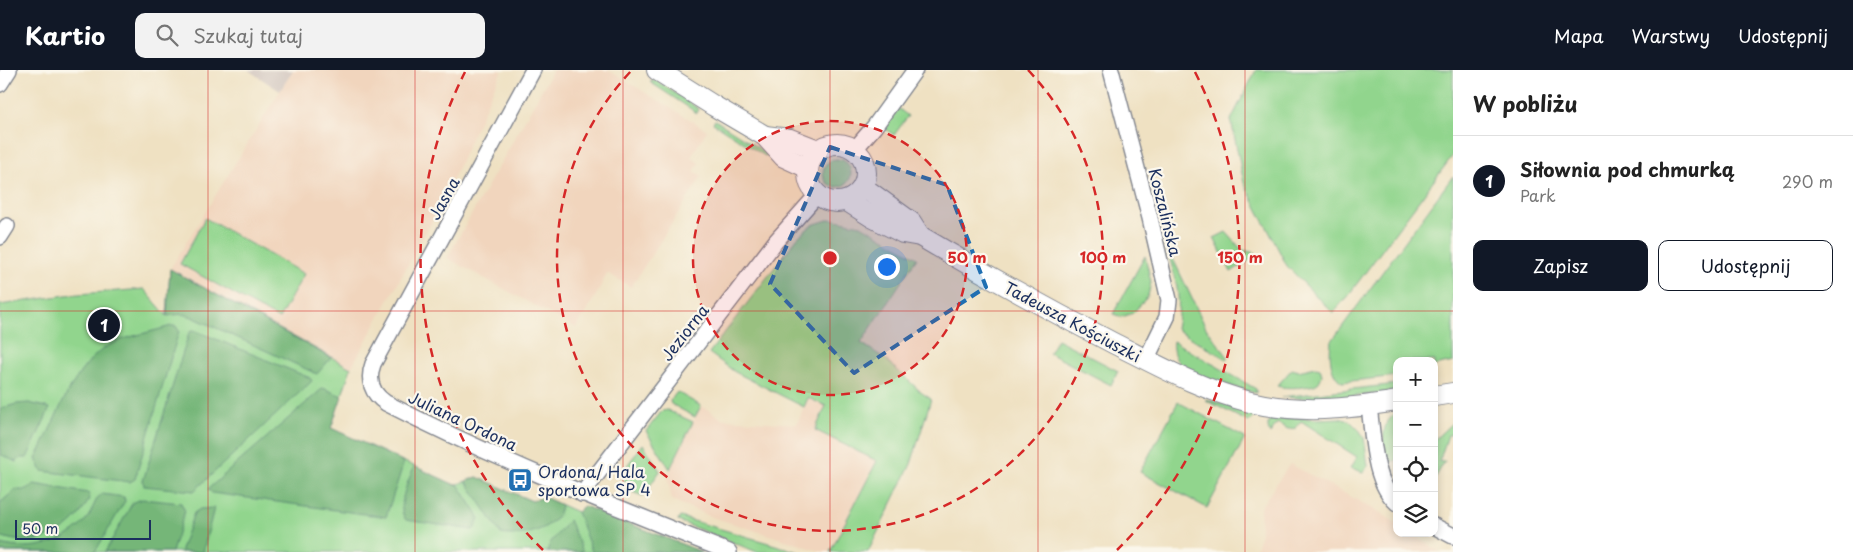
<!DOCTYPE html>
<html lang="pl">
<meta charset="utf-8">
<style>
body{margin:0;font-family:"Playpen Sans",sans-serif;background:#f2f2f2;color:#222}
.controls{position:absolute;right:15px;bottom:15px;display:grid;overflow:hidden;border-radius:10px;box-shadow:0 2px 8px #0003}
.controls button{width:45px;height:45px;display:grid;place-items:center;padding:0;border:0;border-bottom:1px solid #e0e0e0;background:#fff;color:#222;font:25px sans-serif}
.scale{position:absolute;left:15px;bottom:12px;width:136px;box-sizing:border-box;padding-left:5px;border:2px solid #1b2f5e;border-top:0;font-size:14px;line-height:18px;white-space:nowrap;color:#1b2f5e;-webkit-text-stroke:4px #fbf7ec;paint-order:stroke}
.you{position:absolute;left:886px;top:196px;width:18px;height:18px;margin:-12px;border:4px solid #fff;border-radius:50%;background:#1a73e8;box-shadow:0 0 0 8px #1a73e833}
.badge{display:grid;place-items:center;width:32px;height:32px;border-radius:50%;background:#111827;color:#fff;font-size:16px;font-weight:700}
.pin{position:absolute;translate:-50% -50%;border:2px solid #fff;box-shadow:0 1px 5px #0006}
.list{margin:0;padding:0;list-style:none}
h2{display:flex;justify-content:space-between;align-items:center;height:65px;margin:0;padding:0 20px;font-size:21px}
h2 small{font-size:16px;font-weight:400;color:#767676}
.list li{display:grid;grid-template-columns:32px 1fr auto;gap:15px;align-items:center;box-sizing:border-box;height:90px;padding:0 20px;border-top:1px solid #e0e0e0}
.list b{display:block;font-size:19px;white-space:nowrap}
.list p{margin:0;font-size:16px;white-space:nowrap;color:#767676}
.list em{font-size:16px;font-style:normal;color:#767676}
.actions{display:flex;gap:10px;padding:15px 20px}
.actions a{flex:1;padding:11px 0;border:1px solid #111827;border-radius:10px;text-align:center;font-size:18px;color:#111827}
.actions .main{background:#111827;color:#fff}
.icon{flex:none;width:28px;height:28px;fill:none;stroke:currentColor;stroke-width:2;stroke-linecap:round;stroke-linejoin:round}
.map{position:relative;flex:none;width:1453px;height:482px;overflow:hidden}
header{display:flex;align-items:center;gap:30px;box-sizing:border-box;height:70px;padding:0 25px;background:#111827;color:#fff}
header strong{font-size:24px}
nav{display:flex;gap:28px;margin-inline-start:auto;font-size:18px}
.search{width:350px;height:45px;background:#f2f2f2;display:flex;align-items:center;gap:12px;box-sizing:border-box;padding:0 18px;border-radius:10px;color:#767676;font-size:19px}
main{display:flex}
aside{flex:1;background:#fff}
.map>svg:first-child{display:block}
.built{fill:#f1d5bd}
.industrial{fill:#cec1ba}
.green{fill:#91d58d;stroke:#568276}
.forest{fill:#74b678;stroke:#48726b}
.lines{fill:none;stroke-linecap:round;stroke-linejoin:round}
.minor-casing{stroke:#858890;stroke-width:18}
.tertiary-casing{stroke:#858890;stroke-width:22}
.minor{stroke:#fff;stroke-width:15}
.tertiary{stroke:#fff;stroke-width:20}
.marked{fill:#1f6fb2;fill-opacity:0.2;stroke:#1f6fb2;stroke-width:4;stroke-dasharray:10 6;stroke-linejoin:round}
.grid{fill:none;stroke:#d62828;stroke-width:1;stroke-opacity:0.55}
.ring{fill:none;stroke:#d62828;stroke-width:2.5;stroke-dasharray:9 6}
.labels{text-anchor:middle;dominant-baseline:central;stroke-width:4.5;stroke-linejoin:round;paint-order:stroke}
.street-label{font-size:16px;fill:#1b2f5e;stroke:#fbf7ec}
.poi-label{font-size:16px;fill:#1b2f5e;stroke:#fbf7ec;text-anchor:start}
.centre{fill:#d62828;stroke:#fbf7ec;stroke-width:2.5}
.ring-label{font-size:15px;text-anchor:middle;font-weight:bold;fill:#d62828;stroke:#fbf7ec;stroke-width:4.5;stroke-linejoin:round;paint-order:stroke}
</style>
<header>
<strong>Kartio</strong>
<div class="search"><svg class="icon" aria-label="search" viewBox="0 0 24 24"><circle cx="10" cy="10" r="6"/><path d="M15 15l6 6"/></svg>Szukaj tutaj</div>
<nav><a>Mapa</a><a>Warstwy</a><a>Udostępnij</a></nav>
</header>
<main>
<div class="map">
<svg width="1453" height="482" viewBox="0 0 1453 482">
<rect width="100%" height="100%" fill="#fbf7ec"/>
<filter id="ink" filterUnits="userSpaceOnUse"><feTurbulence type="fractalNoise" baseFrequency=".02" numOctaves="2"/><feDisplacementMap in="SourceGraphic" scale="10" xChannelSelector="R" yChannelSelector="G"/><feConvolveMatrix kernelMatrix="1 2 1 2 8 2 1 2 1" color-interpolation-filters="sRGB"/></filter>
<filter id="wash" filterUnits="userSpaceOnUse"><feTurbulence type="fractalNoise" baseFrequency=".0096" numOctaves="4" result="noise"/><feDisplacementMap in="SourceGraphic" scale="20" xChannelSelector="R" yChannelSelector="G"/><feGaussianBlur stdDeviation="1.12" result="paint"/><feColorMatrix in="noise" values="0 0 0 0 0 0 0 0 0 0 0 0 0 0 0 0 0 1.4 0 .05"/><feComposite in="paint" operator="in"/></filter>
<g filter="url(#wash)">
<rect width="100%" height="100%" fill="#efe1c2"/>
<!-- built -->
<g class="built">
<path d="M293,0H502L442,133L351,298L170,199Z"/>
<path d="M553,0H608L707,60L691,87L699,93L694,101L702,106L631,217L607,203L598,222L576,258L447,188Z"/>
<path d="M808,328L827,336L815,360L877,391L830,482H823L712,447L672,430L667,405L701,336L723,349L797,354Z"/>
<path d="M1290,394L1381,443L1397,454V463H1411L1440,482H1254L1261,464L1260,438Z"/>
</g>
<!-- industrial -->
<path class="industrial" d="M248,0H293L280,21Z"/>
<!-- green -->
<g class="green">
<path d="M1256,0H1453V85L1350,223L1333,243L1287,196L1244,113L1231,50Z"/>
<path d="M655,10L699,39L697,43L650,12Z"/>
<path d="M898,38L908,46L894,65L884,58Z"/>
<path d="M715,50L768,84L765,86L713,53Z"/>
<circle cx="837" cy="103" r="14"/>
<path d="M1453,106V292L1434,296V291H1397V306L1342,312C1330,305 1329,285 1331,272Z"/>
<path d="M205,148L304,204L279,249L180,194Z"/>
<path d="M831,149L861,155L917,188L861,273L884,288L922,323L931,329L911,394L868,482H830L877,391L815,360L826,336L808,328L804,337L735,302L709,283L798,167L812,155Z"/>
<path d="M1226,162L1242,180L1257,183L1256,186L1231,202L1214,168Z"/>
<path d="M1165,172L1206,258L1228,287L1226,289L1176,259C1183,224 1174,206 1165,172Z"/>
<path d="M1145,186L1151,212L1148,226L1133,243L1122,247L1113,244Z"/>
<path d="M170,199L351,298L331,358L455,415L477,407L532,431L544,427L577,442L584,436L702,482H0V235L66,225L144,219L167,246Z"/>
<path d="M1057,269L1118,301L1111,315L1049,283Z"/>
<path d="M1173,271L1256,319V323C1238,318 1191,307 1179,293C1174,287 1172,279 1173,271Z"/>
<path d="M1316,297L1320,298L1322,305C1321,308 1320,311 1318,313C1312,318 1284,319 1277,316L1292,299L1298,301Z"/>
<path d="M1397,314V321C1357,327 1320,330 1281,327Z"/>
<path d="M677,322L701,336L695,347L671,334L670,331Z"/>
<path d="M1206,329L1252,343L1253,347L1251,350L1248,352L1206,330Z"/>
<path d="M1178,332L1245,368L1207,438L1140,402Z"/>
<path d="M667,340L693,352L670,399L646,361L662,341Z"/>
<path d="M1397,343V390L1386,393C1384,375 1378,354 1397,343Z"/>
<path d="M1272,346L1318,349L1339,348L1350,351L1360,361L1364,368L1368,396L1363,402L1351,398L1357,387L1301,351L1296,358L1288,359L1277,353L1270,364C1267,357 1267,353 1272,346Z"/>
<path d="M1453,352V364L1448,365L1439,392L1445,391L1434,410V370Z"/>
<path d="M643,374L660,401L643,426L632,422L621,404Z"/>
<path d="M680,447L799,482H757L678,451Z"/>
</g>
<!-- forest -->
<g class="forest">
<path d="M170,199L331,288L317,304L190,246L182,244L167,246Z"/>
<path d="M171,256H176L179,261L135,409L130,412L42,401L36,389C55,352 73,294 111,274C128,266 152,262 171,256Z"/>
<path d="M194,260L310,308L312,311L194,421L144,416L143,411L189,263Z"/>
<path d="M323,318L342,326L331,358L404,392L386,447L212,423L208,419Z"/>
<path d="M29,333L50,338L27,388H21L16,392L0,384V339L16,334Z"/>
<path d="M414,396L455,415L458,414L479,447L476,457L473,460L406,450C395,436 409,411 414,396Z"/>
<path d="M477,407L532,431L544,427L561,435C559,460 520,468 501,464L466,411Z"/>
<path d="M34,414L88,423L90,427C75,462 36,480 0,466V433L16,419C23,422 28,419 34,414Z"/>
<path d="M102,424L124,427L125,431L95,482H0V474C31,482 69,474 88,447C93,440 95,428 102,424Z"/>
<path d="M142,429L181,433L185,441L172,482H105L133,432Z"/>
<path d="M584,436L702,482H592L577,442Z"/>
<path d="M214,438L203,482H180L194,443L200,439Z"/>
<path d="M569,450L583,482H547L550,473Z"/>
</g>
</g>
<g filter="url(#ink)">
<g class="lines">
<defs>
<g id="minor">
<path d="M533,0L373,294C367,310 372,324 386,333C497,390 613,436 729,482"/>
<path d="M1111,0L1150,148L1169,230L1167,247L1146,290"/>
<path d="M0,14L9,0"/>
<path d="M855,79L874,57L915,0"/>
<path d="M0,167L7,156"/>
<path d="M1369,336C1373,365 1373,412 1397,433"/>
<path d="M582,424L776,171L817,125"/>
<path d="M1434,456L1453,466"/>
</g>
<g id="tertiary">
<path d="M657,0L714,36L765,66L784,87L808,98"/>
<path d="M765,66L790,69L818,80"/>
<circle cx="837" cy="103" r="29"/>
<path d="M863,117L911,152L920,166"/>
<path d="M847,131L872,147L903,163L920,166C984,204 1049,240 1115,274C1159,296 1202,320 1250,332C1299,344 1348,339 1397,331"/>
<path d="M1434,326L1453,323"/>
</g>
</defs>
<!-- minor casing -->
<use href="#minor" class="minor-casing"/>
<!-- tertiary casing -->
<use href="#tertiary" class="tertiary-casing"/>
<!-- minor -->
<use href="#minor" class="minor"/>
<!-- tertiary -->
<use href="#tertiary" class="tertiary"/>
</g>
</g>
<!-- marked area -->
<path class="marked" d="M830,77L947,115L986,217L854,303L770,214Z"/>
<!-- grid -->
<path class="grid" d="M208,0V482M415,0V482M623,0V482M830,0V482M1038,0V482M1245,0V482M0,241H1453"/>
<!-- distance rings -->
<circle cx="830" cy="188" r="137" fill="#d62828" fill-opacity=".12"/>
<g class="ring">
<circle cx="830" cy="188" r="137"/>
<path d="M1028 0A273 273 0 1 1 632 0"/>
<path d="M543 480A410 410 0 0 1 465 2M1195 2A410 410 0 0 1 1117 480"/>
</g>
<!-- icons -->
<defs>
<symbol id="bus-square" viewBox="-11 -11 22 22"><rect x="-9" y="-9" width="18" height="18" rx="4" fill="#1f6fb2" stroke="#fbf7ec"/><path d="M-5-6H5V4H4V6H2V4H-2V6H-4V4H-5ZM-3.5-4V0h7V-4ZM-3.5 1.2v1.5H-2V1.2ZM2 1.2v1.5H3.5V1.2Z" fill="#fff"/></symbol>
</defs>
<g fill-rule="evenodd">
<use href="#bus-square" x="506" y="396" width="28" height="28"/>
</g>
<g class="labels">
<!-- street labels -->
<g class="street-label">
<text transform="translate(443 128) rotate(-61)">Jasna</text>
<text transform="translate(1166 142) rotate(76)">Koszalińska</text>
<text transform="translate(1073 251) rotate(28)">Tadeusza Kościuszki</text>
<text transform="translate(684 262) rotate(-52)">Jeziorna</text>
<text transform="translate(463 350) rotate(25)">Juliana Ordona</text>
</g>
<!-- poi labels -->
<g class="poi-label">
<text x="538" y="401">Ordona/ Hala<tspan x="538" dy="18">sportowa SP 4</tspan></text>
</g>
</g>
<circle cx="830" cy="188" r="8" class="centre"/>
<g class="ring-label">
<text x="967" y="193">50 m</text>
<text x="1103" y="193">100 m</text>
<text x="1240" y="193">150 m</text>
</g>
</svg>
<div class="controls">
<button>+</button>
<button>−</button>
<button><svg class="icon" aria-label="locate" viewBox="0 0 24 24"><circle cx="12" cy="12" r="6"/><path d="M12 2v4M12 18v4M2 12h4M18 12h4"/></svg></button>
<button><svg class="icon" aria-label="layers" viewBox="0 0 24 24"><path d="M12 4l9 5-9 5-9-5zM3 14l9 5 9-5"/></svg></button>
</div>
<div class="scale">50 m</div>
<div class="you"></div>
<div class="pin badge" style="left:104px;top:255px">1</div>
</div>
<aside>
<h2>W pobliżu<small></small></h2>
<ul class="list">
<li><span class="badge">1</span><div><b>Siłownia pod chmurką</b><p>Park</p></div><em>290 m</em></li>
</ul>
<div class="actions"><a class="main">Zapisz</a><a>Udostępnij</a></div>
</aside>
</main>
